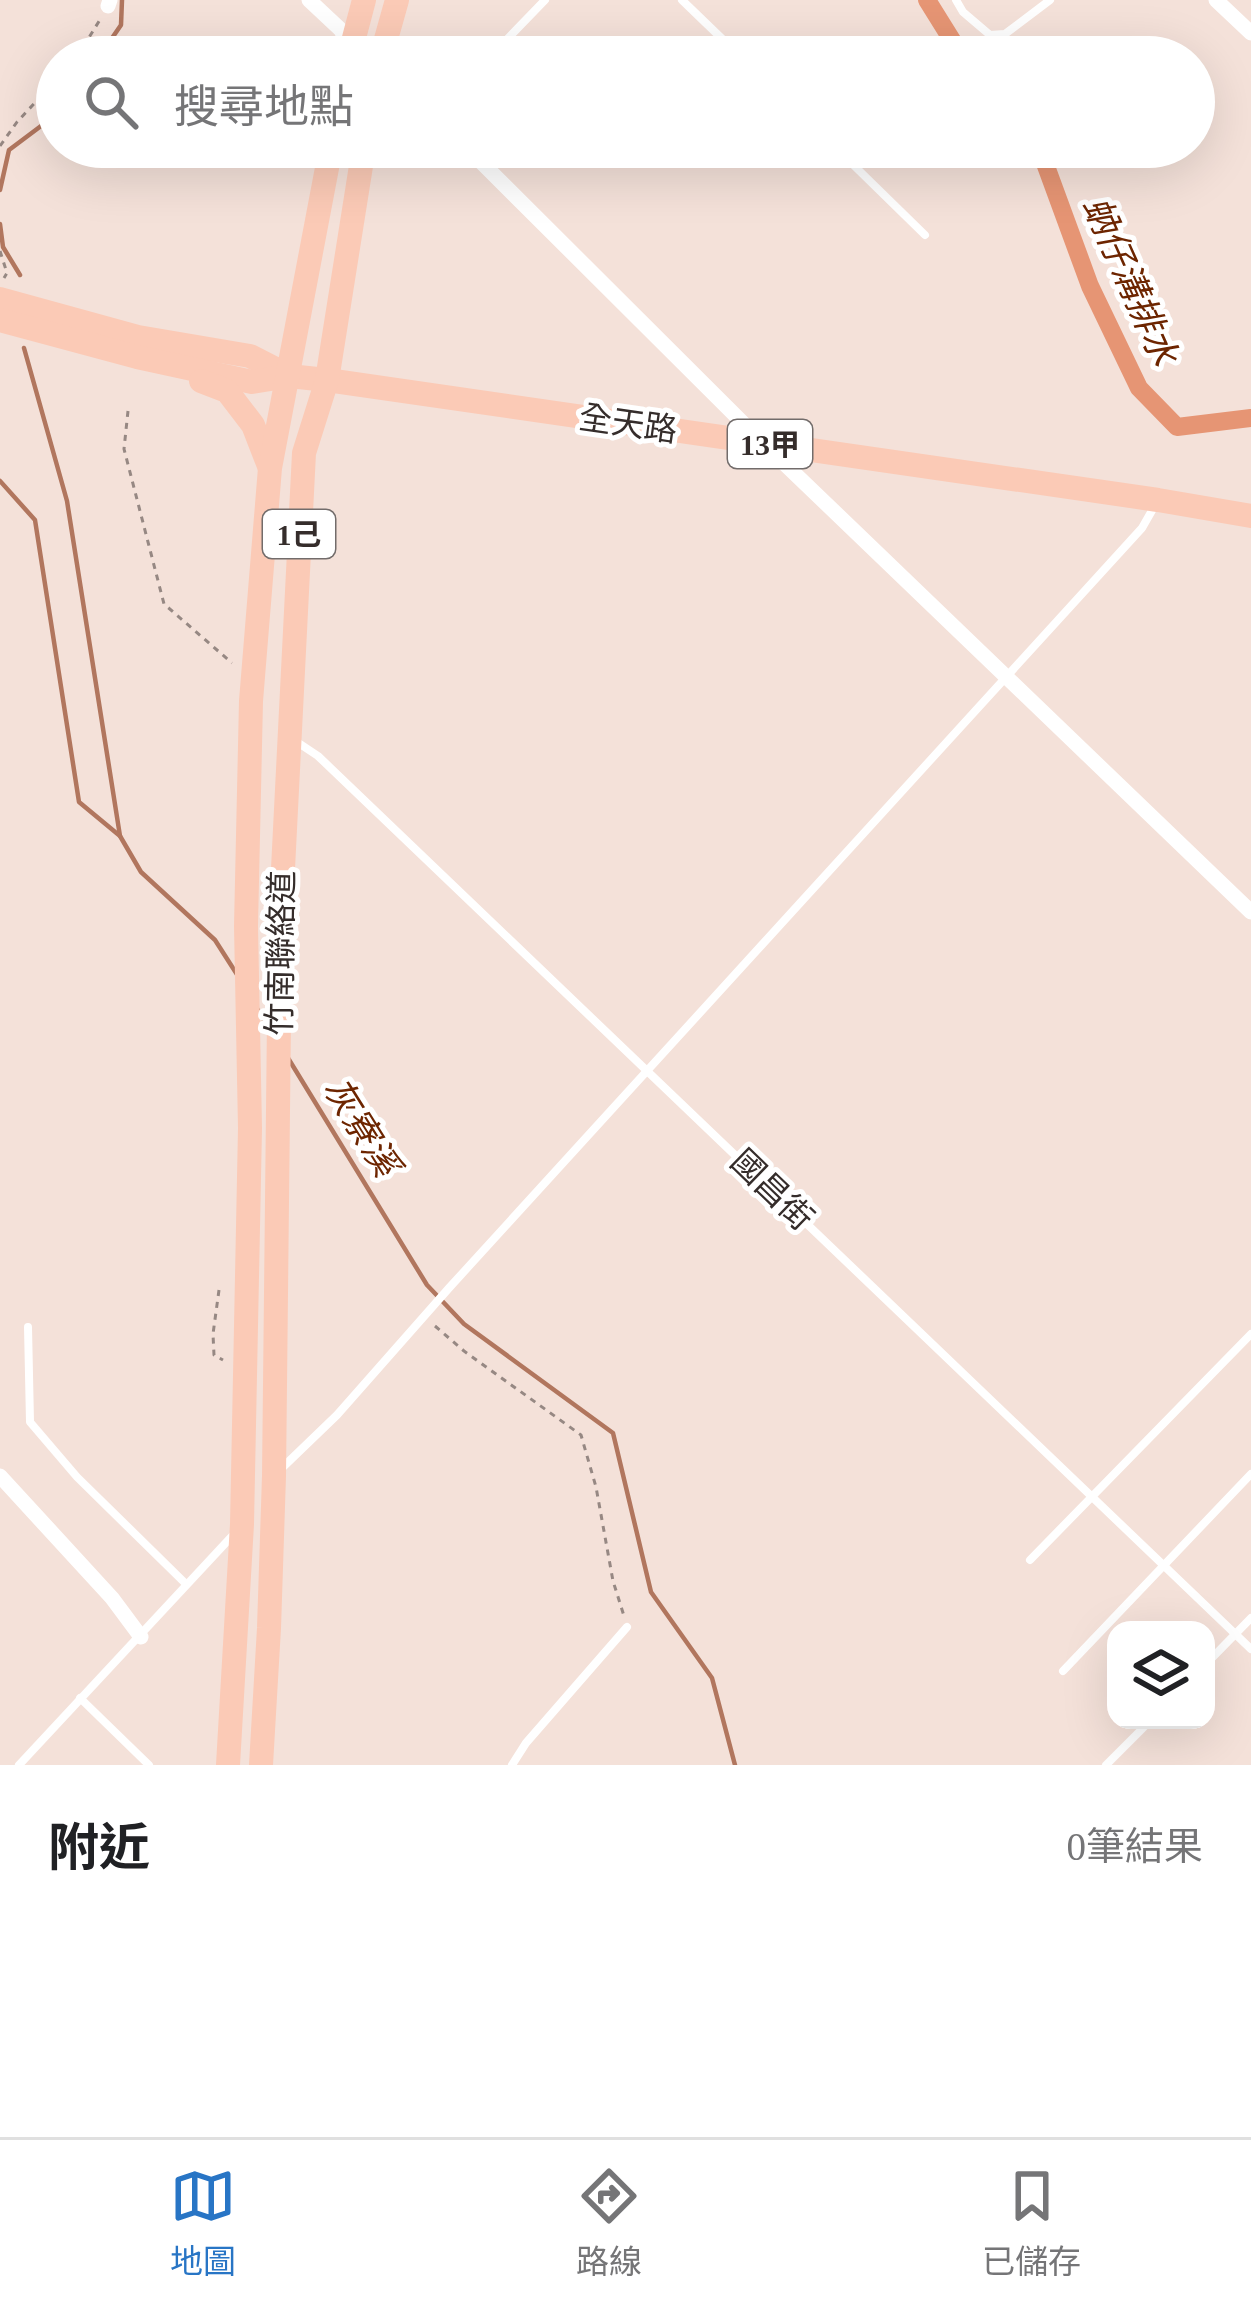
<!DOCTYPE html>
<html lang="zh-TW">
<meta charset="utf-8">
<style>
body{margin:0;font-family:"Times New Roman","Noto Sans TC",serif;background:#f6f6f6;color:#202124}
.controls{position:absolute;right:36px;bottom:36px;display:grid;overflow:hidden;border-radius:24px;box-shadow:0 12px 48px #0002}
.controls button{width:108px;height:108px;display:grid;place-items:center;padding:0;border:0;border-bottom:3px solid #e0e0e0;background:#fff;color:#202124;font:60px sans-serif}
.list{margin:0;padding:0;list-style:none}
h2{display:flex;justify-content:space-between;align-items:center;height:156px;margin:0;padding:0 48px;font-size:51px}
h2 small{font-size:39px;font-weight:400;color:#757577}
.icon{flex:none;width:66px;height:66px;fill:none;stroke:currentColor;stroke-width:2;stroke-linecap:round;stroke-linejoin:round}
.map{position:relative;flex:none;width:1251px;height:1765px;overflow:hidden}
.search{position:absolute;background:#fff;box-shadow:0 12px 48px #0002;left:36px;right:36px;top:36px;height:132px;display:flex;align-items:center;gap:30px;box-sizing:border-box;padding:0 42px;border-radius:66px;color:#757577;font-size:45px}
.sheet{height:372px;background:#fff}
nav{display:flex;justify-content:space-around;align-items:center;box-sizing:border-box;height:168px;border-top:3px solid #e0e0e0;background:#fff;font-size:33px;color:#757577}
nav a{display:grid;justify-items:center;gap:6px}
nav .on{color:#2875c5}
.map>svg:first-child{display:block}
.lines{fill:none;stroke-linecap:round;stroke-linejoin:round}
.stream{stroke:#b1765e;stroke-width:4.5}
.canal{stroke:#e69574;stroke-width:18}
.path{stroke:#968883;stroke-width:3;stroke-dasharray:6 6;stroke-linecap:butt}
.service{stroke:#fff;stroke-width:8}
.minor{stroke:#fff;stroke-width:15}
.primary{stroke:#fbcab6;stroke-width:24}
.labels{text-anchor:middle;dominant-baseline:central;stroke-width:10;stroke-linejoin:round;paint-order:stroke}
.shield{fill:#fff;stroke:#726c6b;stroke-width:3}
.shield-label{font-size:30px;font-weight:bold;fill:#352d2b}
.street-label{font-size:33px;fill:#352d2b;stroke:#fff}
.water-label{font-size:36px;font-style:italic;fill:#6d2500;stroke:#fff}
</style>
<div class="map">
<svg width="1251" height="1765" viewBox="0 0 1251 1765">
<rect width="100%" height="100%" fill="#f4e1d9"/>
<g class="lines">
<!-- stream -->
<g class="stream">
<path d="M99,57L121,25L122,0"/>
<path d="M0,190L9,150L57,114"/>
<path d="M0,224L3,247L20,275"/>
<path d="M24,348L67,501L120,836"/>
<path d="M0,481L35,520L79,802L120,836L141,872L215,940L238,976"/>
<path d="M256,1007L269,1028"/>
<path d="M288,1058L427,1285L464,1324L613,1433L651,1592L712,1678L735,1765"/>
</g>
<!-- canal -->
<g class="canal">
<path d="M927,0L960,53L966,57"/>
<path d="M1039,147L1090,286L1139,388L1177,427L1251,418"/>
</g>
<!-- path -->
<g class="path">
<path d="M77,57L101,18"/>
<path d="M0,146L17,122L57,79"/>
<path d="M0,251L7,273L4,278"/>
<path d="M128,411L124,449L164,604L232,663"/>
<path d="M219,1290L213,1334L214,1355L223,1360"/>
<path d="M435,1326L464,1351L581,1435L596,1487L613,1581L624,1616"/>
</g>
<!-- service -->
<g class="service">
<path d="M682,0L741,57"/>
<path d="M956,0L963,12L990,35L1005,34L1050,0"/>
<path d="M490,57L545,0"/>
<path d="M835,147L925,235"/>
<path d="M294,740L318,756L1251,1649"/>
<path d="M28,1327L30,1422L77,1477L186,1584"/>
<path d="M282,1468L337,1415L449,1288L1142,528L1154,507"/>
<path d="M1030,1560L1251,1334"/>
<path d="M1206,1664L1251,1618"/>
<path d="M1063,1671L1251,1474"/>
<path d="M80,1698L149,1765"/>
<path d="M19,1765L234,1534"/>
<path d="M512,1765L526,1743L627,1627"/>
<path d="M1106,1765L1151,1720"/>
</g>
<!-- minor -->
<g class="minor">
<path d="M309,0L341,30L350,49L362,57"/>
<path d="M1216,0L1251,33"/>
<path d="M108,6L110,0"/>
<path d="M466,147L764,444L1251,912"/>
<path d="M0,1476L112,1598L141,1637"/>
</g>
<!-- primary -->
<g class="primary">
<path d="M349,57L364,0"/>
<path d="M381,57L397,0"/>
<path d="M0,299L138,337L250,356L289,376"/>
<path d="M0,320L137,357L252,382L289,376L327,380L1158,500L1251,516"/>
<path d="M201,381L227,391L253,425L269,466"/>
<path d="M228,1765L242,1524L250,1128L246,926L251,701L270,468L331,147"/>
<path d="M261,1765L269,1628L274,1476L280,928L304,453L327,380L364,147"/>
</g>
</g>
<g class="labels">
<!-- shield labels -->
<g class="shield">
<rect x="728" y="420" width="84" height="48" rx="9"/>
<rect x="263" y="510" width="72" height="48" rx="9"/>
</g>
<g class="shield-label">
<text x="770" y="444">13甲</text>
<text x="299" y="534">1己</text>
</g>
<!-- street labels -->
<g class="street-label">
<text transform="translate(628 424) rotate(8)">全天路</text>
<text transform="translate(281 953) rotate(-89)">竹南聯絡道</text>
<text transform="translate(772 1190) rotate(44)">國昌街</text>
</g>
<!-- water labels -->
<g class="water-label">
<text transform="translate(1130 281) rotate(66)">蚋仔溝排水</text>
<text transform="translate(361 1127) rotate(58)">灰寮溪</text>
</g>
</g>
</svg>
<div class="controls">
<button><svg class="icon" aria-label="layers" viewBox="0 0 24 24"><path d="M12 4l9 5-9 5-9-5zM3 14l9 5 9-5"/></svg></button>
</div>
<div class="search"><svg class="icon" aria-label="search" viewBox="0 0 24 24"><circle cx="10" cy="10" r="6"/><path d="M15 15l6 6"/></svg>搜尋地點</div>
</div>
<section class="sheet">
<h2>附近<small>0筆結果</small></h2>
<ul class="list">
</ul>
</section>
<nav>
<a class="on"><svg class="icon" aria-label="map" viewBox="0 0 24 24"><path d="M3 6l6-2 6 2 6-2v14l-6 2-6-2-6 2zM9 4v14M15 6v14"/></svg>地圖</a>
<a><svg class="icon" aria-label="directions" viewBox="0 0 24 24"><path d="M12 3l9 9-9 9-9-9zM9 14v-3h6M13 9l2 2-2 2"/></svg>路線</a>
<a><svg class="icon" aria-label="saved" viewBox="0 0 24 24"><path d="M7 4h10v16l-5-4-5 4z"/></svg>已儲存</a>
</nav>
